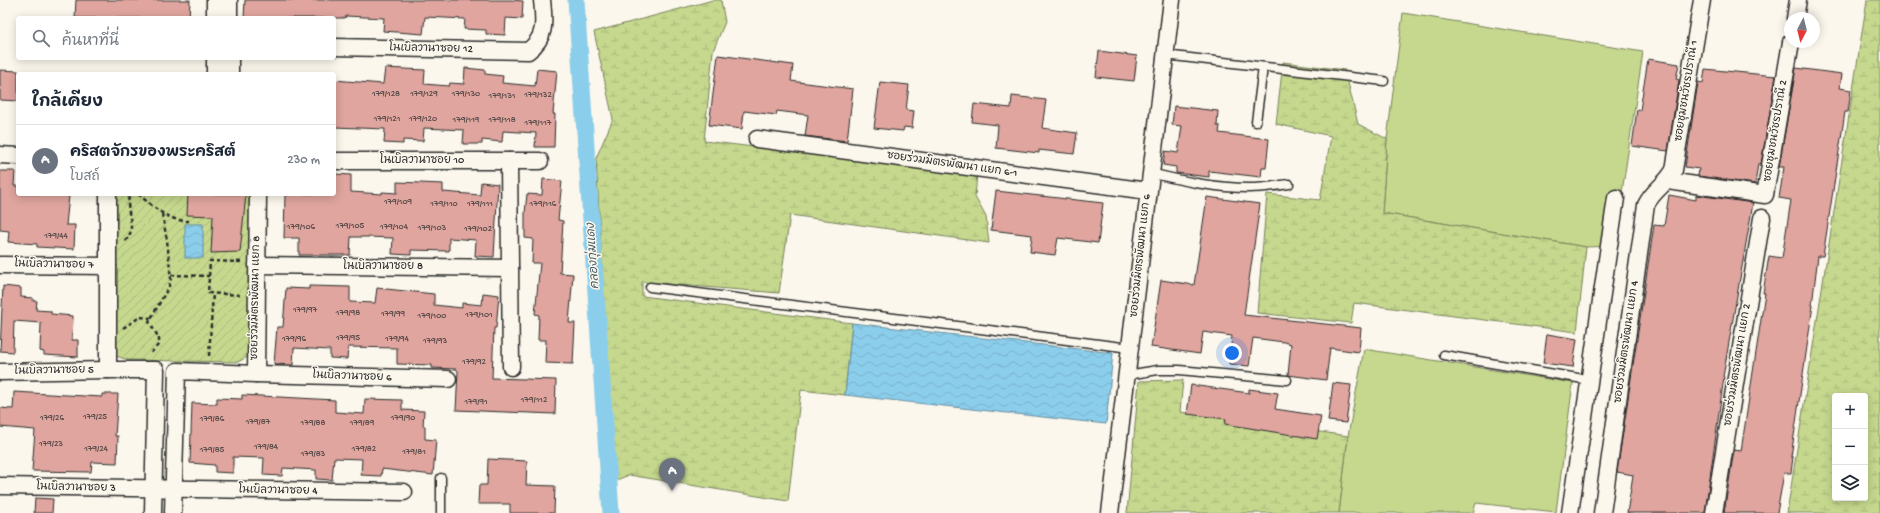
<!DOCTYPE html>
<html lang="th">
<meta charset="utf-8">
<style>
body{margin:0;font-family:"Gochi Hand","Playpen Sans Thai",sans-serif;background:#f6f6f7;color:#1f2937}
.controls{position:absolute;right:12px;bottom:12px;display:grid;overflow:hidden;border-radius:4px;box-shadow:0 2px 10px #0003}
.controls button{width:36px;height:36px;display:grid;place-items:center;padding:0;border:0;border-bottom:1px solid #e0e1e3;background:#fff;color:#1f2937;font:20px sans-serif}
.compass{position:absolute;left:1784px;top:12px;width:36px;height:36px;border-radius:50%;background:#fff;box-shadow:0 2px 10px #0003;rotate:187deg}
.you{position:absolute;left:1232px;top:353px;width:14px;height:14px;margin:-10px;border:3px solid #fff;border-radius:50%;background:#1a73e8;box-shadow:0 0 0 6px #1a73e833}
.badge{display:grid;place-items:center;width:26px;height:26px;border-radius:50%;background:#0b8043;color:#fff;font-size:13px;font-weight:700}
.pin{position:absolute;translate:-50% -33px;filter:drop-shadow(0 1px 2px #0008)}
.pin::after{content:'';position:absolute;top:21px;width:14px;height:12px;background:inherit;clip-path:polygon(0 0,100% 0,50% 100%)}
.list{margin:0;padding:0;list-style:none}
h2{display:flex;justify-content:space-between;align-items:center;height:52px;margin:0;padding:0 16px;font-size:17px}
h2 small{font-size:13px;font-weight:400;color:#747a83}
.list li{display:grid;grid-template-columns:26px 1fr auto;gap:12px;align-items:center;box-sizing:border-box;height:72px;padding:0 16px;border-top:1px solid #e0e1e3}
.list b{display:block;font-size:15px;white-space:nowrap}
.list p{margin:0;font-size:13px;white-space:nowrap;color:#747a83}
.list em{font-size:13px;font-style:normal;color:#747a83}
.icon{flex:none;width:22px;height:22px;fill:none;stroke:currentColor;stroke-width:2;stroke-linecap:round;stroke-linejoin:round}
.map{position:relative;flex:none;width:1880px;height:513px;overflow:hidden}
.search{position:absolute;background:#fff;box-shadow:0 2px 10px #0003;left:16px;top:16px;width:320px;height:44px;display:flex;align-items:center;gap:10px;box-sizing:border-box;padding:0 14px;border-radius:4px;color:#747a83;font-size:15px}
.panel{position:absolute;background:#fff;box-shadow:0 2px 10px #0003;left:16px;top:72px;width:320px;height:124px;border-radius:4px}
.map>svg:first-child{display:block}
.grass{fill:#c5d88d;stroke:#78825c}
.wetland{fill:url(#wetland-marsh);stroke:#78825c;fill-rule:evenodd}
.garden{fill:url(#garden-furrows);stroke:#78825c}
.water{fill:url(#water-waves);stroke:#658d9f}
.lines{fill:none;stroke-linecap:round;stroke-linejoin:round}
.canal{stroke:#8bceec;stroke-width:17}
.building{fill:#dfa59e;stroke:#2b2b2b}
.lane-casing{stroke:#2b2b2b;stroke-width:11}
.street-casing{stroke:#2b2b2b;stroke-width:19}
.path{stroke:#2b2b2b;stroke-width:2.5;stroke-dasharray:4 3;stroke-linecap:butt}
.lane{stroke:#fbf7ec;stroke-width:8}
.street{stroke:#fbf7ec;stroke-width:16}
.labels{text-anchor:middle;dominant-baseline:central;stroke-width:3;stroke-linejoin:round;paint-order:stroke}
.number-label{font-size:9px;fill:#584a48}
.street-label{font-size:11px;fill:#2b2b2b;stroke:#fbf7ec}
.water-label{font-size:12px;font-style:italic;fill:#485c65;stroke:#fbf7ec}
</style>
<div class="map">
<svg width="1880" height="513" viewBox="0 0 1880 513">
<defs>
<pattern id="wetland-marsh" width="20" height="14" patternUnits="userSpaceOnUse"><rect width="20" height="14" fill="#c5d88d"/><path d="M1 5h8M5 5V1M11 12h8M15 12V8" fill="none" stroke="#a9ba7a"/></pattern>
<pattern id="garden-furrows" width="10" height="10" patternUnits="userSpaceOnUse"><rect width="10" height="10" fill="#c5d88d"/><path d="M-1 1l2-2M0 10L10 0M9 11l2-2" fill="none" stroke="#a9ba7a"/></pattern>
<pattern id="water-waves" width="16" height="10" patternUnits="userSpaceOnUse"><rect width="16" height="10" fill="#8bceec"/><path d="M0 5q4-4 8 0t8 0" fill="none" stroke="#78b1cb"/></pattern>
</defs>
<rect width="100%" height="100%" fill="#fbf7ec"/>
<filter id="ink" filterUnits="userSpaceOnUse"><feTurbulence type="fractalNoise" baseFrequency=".025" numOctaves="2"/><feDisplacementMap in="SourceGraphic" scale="8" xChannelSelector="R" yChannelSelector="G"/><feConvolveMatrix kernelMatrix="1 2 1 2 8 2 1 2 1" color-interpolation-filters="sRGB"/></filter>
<g filter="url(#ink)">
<!-- grass -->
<g class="grass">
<path d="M1403,13L1643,52L1614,246L1586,247L1382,213L1387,139Z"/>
<path d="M1364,349L1573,383L1556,512L1476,503L1473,513H1339L1348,436Z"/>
</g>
<!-- wetland -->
<g class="wetland">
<path d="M713,0H721L725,22L713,51L704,141L977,174L975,197L986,217L989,243L790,215L779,293L642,282V296L852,323L845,395L801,390L788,501L629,475L614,481L596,158L613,119L594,32Z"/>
<path d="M1867,0H1880V513H1787ZM1835,396H1865V498H1835Z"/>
<path d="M1283,62L1345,70L1358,124L1387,139L1382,213L1586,247L1577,332L1354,303L1351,323L1257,313L1267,194L1320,200L1331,136L1276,124Z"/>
<path d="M1183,380L1180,412L1348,436L1339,513H1127L1139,381Z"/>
</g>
<!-- garden -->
<path class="garden" d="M114,194H253L247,357L238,362L128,360L116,356L114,346Z"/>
<!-- water -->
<g class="water">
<rect x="185" y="224" width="18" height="34"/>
<path d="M852,323L1113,353L1106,424L845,395Z"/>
</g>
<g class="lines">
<!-- canal -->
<path class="canal" d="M576,0L611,513"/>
</g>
<!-- building -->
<g class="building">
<path d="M76,0H190L189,18H75Z"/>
<path d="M245,0H511L523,1L522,19L506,18L505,35L486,34V30L464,29L465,19L425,17L423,34L383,31L384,18L346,16L345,18H244Z"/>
<path d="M1099,51L1137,56L1134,81L1096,77Z"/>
<path d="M718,55L793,65L791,81L853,89L847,141L805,136L808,115L777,111L776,115L744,111L742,129L709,125Z"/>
<path d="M1648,59L1679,64L1676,79L1679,80L1668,151L1632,146L1637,109L1640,110Z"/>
<path d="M385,68L425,70L424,84L449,86L450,83L464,84L465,68L485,70V74L503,76L502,83L535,86L537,69L557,71L553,114H555L554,147H535L536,133L503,131L502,142L482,140V144H463L464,130L424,128L423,141L403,140V144L384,143L385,129L334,127V80L383,84Z"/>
<path d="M1796,68L1842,74L1840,88L1851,90L1848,112H1845L1823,256H1818L1812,305H1813L1791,457H1793L1791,473H1784L1777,513H1724L1734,450L1741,451L1765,293H1763L1769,256L1782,258L1791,200L1779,198L1784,167H1779Z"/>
<path d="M1705,69L1776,76L1761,164H1758L1755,184L1698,176L1699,169L1685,167L1698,82L1703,83Z"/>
<path d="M0,70L18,71V101L0,100Z"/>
<path d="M880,82L909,85L906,110L914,111L912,128L904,127L903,131L874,128Z"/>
<path d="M1012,96L1046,100L1042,128L1077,133L1074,154L1039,150V153L996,148L998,125L972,122L974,104L1011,108Z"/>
<path d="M1174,106L1218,111L1217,126H1220L1219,133L1269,139L1266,168H1262L1261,177L1209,171V177L1176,173V167L1163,165L1165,151L1178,153L1182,126L1172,125Z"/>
<path d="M0,171H15L14,186H18V194H66V196H69L66,225H75L74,249L37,247V244L8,242L9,231L0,230Z"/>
<path d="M335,174L351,175V192L382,194V192L397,193V182L443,184V192L480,195L481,182L498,184L494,257L475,256L476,240L449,238V251L411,250V255L392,254L393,238L367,237H351L350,255H299V238H284L285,194H334Z"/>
<path d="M543,179L562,181L558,220L563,221L560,273L573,274L569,323H575L573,364L545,363L546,340H538L539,315L535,314L540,263H532L533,239L525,238V213L527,194L542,195Z"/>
<path d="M996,191L1103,203L1098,243L1058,238L1055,255L1030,252L1032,235L991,230Z"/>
<path d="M188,194H246L240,252L211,253L213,216L187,215Z"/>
<path d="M1669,195L1696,200V195L1753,203L1723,377H1724L1705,513H1627L1633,475L1617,472L1654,225L1664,226Z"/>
<path d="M1207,197L1260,204L1244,315L1361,328L1359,352L1330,348L1326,380L1288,375L1291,344L1284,342L1253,338L1249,366L1229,364L1232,336L1203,332L1200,354L1151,347L1161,280L1194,285Z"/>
<path d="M3,286L21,288V297L33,298V301H37L36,310L51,311V314L73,316L72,340H78V357L44,355V352L40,351L41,323L14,321L13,352L0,351Z"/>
<path d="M309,286L350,287V302L375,303L377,288L434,294V305L462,308V303L482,305L483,293L499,295L496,328H494L492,378L556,380L555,414L456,410L458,371L456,369L432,368V365L397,364V348L348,347L347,359L330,358V350L294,348L293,365L274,364L277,327H283L286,288L309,289Z"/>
<path d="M1547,334L1577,339L1573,367L1543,363Z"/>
<path d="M1333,383L1351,385L1346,423L1328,421Z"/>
<path d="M1191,385L1249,393V389L1278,393L1275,409L1321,416L1317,439L1225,424L1226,419L1187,414Z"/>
<path d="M14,392L102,397V394H118L115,436H118L117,463L92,462L91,472L32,471L35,430L0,427V408L13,409Z"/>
<path d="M242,395L335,400V412L364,414L365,399L402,400V410L424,411L423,426H425V439L436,440L433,475L382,469L381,476L361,475L362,459L334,458L332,480L316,479V470L283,468L282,476L263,475L264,458L233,457V473L215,472V465L190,463L192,403L217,404V398L242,399Z"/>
<path d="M488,459L527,461L526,485L555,486L554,513H510V504H478L479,485H487Z"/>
<path d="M35,498L53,499L52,513H34Z"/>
</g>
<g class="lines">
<defs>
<g id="lane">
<path d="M1165,55L1384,81"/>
<path d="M1256,122L1263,67"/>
<path d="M1150,173C1183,181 1215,188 1249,188C1262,188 1276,186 1289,184"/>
<path d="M650,287L1130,348"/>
<path d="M1444,355L1589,380"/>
<path d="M1127,375L1158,370H1179L1287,380"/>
<path d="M441,513V478"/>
</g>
<g id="street">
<path d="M215,0V18"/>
<path d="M229,0V18"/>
<path d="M1795,18L1798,0"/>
<path d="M334,47L528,51C547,37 544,21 542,0"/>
<path d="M215,74V58"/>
<path d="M230,74V58"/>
<path d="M757,139L1148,191"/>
<path d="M0,155L18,156"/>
<path d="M334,161H540"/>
<path d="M509,161L511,367"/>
<path d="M1668,181L1765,195L1791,42"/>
<path d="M108,194V370H156L153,513"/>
<path d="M0,265L108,266"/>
<path d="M257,265L510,268"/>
<path d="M0,372L108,370"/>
<path d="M256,374L448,379"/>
<path d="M0,486L404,492"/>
<path d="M173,513L177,371L256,374L258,194"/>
<path d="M1110,513L1172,0"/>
<path d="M1570,513L1616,198"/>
<path d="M1602,513L1646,205C1654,189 1665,186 1674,170L1702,0"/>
<path d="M1714,513L1762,218"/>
</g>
</defs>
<!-- lane casing -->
<use href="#lane" class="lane-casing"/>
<!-- street casing -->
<use href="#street" class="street-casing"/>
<!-- path -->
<g class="path">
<path d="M138,194C154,207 167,221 189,221"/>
<path d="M125,241C139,229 123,209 130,194"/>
<path d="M241,262L210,261L208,293L242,295"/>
<path d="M171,275L209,276"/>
<path d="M123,328L140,317L151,318"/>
<path d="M151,353L159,344V338L149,322L169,286L171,279L167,240L162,214"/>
<path d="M209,356L213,293"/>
</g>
<!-- lane -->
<use href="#lane" class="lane"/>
<!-- street -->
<use href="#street" class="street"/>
</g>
</g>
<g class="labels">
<!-- number labels -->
<g class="number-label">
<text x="386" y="94">179/128</text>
<text x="424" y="94">179/129</text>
<text x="466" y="94">179/130</text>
<text x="538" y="95">179/132</text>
<text x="502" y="96">179/131</text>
<text x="387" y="119">179/121</text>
<text x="423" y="119">179/120</text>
<text x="466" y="120">179/119</text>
<text x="502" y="120">179/118</text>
<text x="538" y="123">179/117</text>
<text x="398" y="202">179/109</text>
<text x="444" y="204">179/110</text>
<text x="480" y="204">179/111</text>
<text x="543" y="204">179/116</text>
<text x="350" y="226">179/105</text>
<text x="301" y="227">179/106</text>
<text x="394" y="227">179/104</text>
<text x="432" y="228">179/103</text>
<text x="478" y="229">179/102</text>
<text x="56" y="236">179/44</text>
<text x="305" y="310">179/97</text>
<text x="348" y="313">179/98</text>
<text x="393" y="314">179/99</text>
<text x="479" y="315">179/101</text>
<text x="432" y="316">179/100</text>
<text x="348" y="338">179/95</text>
<text x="294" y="339">179/96</text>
<text x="397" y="339">179/94</text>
<text x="435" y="341">179/93</text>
<text x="474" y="362">179/92</text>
<text x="534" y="400">179/112</text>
<text x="476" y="402">179/91</text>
<text x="95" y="417">179/25</text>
<text x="52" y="418">179/26</text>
<text x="403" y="418">179/90</text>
<text x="212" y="419">179/86</text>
<text x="258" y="422">179/87</text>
<text x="313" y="423">179/88</text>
<text x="362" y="423">179/89</text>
<text x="51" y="444">179/23</text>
<text x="266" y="447">179/84</text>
<text x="96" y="449">179/24</text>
<text x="364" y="449">179/82</text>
<text x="212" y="450">179/85</text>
<text x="414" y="452">179/81</text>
<text x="313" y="454">179/83</text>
</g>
<!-- street labels -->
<g class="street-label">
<text transform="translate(431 49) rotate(1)">โนเบิลวานาซอย 12</text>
<text transform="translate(1687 91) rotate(-81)">ซอยชุมชนวัชรปราณี 1</text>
<text transform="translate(1776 131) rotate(-81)">ซอยชุมชนวัชรปราณี 2</text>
<text x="422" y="161">โนเบิลวานาซอย 10</text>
<text transform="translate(952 165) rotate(8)">ซอยร่วมมิตรพัฒนา แยก 6-1</text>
<text transform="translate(1141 256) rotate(-84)">ซอยร่วมมิตรพัฒนา แยก 6</text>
<text transform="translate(54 265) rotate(1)">โนเบิลวานาซอย 7</text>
<text x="383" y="267">โนเบิลวานาซอย 8</text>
<text transform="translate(256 298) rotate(-89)">ซอยร่วมมิตรพัฒนา แยก 8</text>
<text transform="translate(1627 342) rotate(-82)">ซอยร่วมมิตรพัฒนา แยก 4</text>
<text transform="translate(1738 365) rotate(-81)">ซอยร่วมมิตรพัฒนา แยก 2</text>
<text transform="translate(54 371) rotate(-1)">โนเบิลวานาซอย 5</text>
<text transform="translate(352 377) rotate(2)">โนเบิลวานาซอย 6</text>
<text transform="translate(76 488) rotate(1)">โนเบิลวานาซอย 3</text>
<text transform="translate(278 491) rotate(1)">โนเบิลวานาซอย 4</text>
</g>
<!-- water labels -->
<g class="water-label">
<text transform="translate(594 256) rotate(-94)">คลองกุ่มแดง</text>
</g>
</g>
</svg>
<div class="controls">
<button>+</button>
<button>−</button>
<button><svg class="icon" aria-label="layers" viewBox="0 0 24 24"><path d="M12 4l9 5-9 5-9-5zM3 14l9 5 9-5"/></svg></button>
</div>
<svg class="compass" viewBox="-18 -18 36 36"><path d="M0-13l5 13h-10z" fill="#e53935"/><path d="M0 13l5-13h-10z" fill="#747a83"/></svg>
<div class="you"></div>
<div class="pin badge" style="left:672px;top:491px;background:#6b7280">A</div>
<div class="search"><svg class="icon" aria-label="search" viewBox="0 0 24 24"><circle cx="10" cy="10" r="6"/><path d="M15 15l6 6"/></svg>ค้นหาที่นี่</div>
<section class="panel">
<h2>ใกล้เคียง<small></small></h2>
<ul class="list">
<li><span class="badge" style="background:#6b7280">A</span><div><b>คริสตจักรของพระคริสต์</b><p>โบสถ์</p></div><em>230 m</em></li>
</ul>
</section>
</div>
